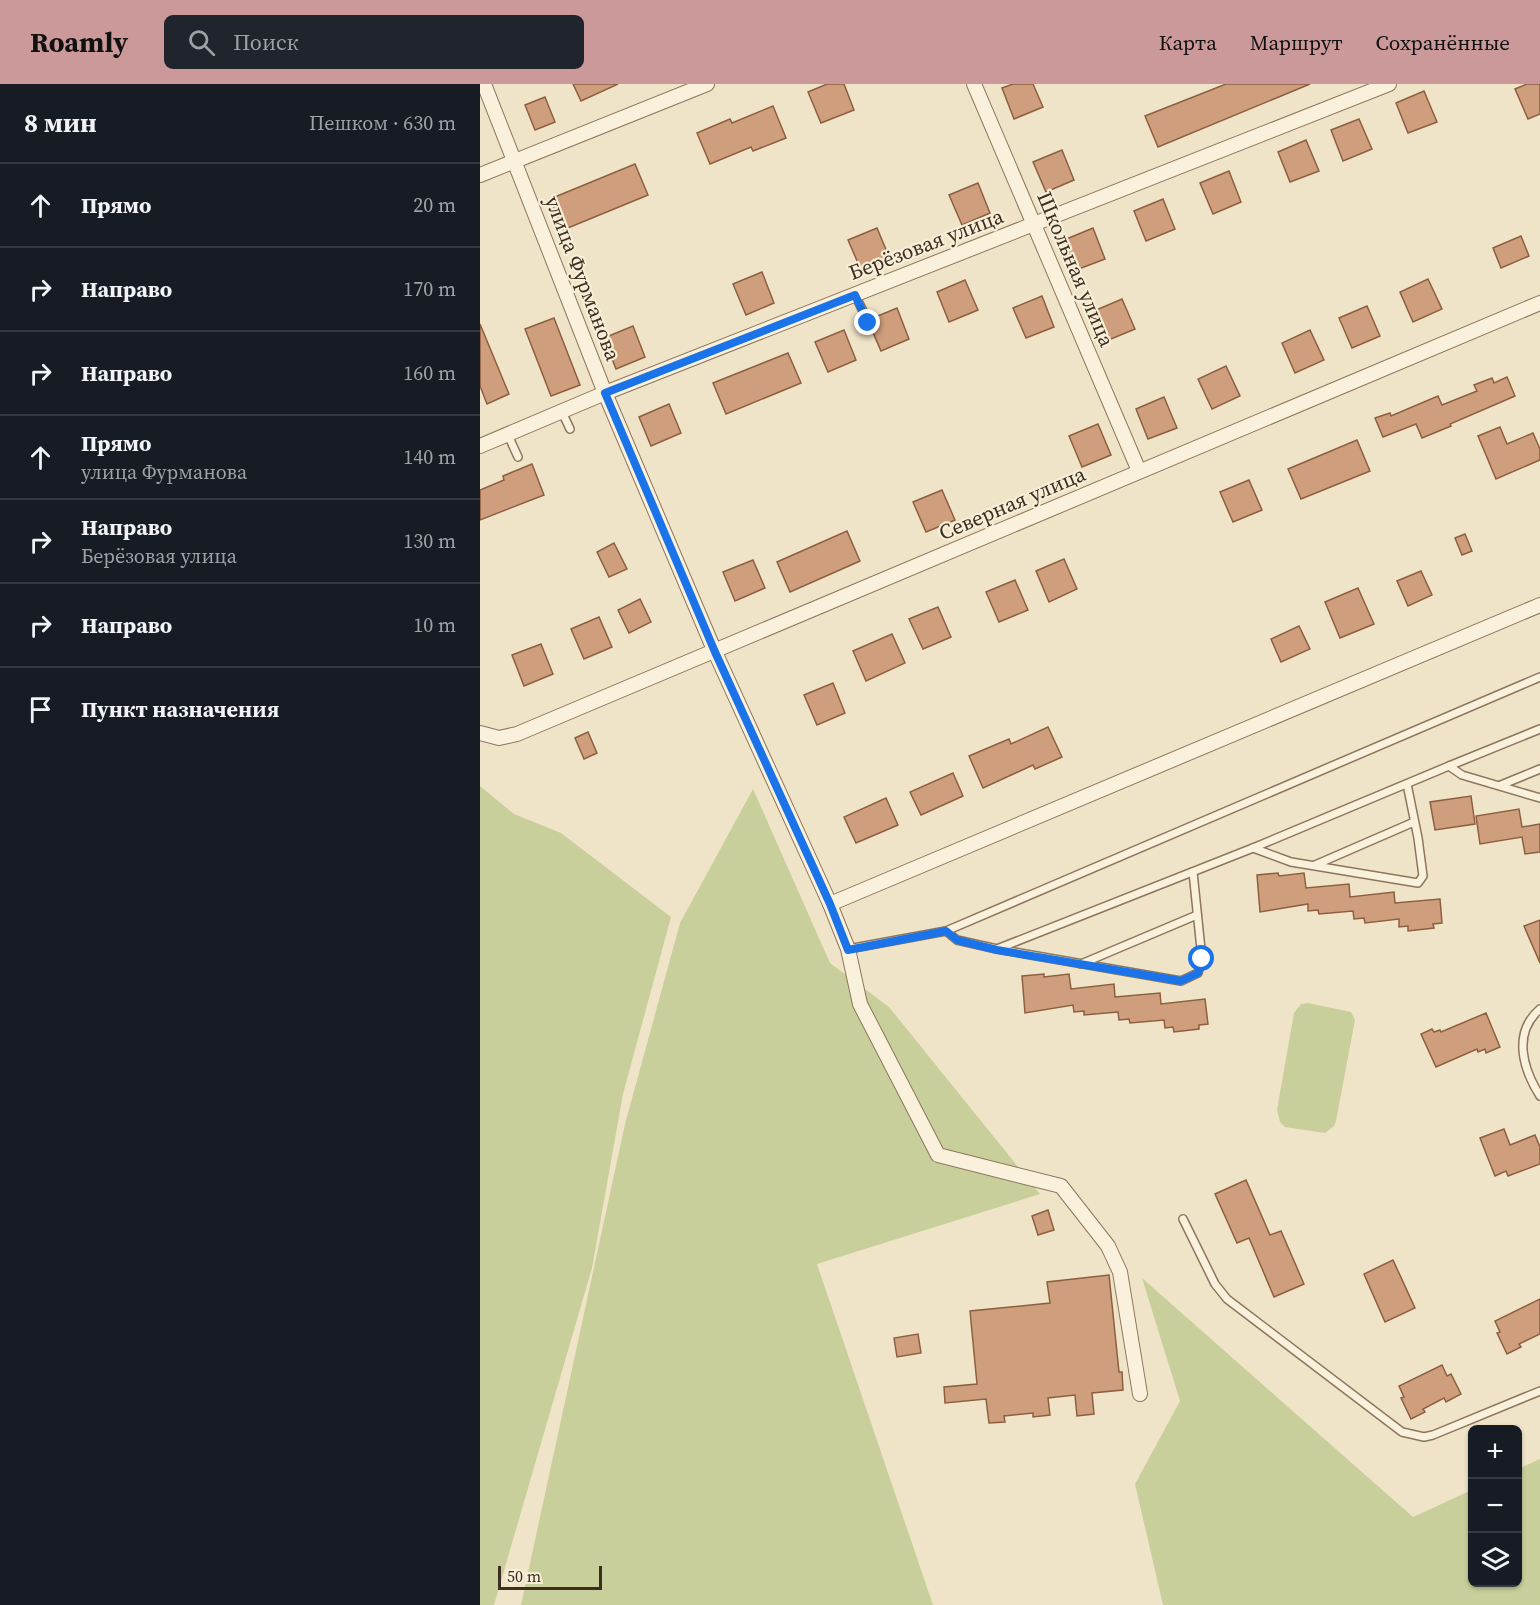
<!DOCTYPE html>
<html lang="ru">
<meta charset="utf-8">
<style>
body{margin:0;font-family:"Source Serif 4",serif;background:#20242c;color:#f1f3f6}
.controls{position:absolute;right:18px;bottom:18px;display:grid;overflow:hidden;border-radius:9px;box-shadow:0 2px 4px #0004}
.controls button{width:54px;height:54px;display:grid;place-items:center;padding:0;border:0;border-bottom:2px solid #363941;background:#171b24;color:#f1f3f6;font:30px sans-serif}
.scale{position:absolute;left:18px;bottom:15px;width:104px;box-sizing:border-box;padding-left:6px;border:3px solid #3d2e20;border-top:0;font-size:16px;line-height:21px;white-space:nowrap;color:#3d2e20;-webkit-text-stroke:4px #f7eed8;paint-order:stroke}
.stop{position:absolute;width:18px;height:18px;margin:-14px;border:4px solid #1a73e8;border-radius:50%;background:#fff}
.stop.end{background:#1a73e8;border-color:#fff;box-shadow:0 2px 6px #0008}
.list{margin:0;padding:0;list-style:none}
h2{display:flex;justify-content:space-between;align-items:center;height:78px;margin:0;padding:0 24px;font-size:26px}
h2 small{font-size:20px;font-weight:400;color:#9ea1a6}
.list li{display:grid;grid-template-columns:39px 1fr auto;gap:18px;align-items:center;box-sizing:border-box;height:84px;padding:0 24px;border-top:2px solid #363941}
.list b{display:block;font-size:22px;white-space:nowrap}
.list p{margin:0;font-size:20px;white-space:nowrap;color:#9ea1a6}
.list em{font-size:20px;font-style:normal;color:#9ea1a6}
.icon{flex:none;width:33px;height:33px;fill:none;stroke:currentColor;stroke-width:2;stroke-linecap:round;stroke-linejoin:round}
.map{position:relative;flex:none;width:1060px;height:1521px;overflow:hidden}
header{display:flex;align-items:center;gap:36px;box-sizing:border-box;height:84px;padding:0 30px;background:#cc999b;color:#111}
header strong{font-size:28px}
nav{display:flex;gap:33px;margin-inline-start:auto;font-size:21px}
.search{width:420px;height:54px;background:#20242c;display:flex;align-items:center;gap:15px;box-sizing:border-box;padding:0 21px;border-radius:9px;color:#9ea1a6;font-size:22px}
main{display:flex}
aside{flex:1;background:#171b24}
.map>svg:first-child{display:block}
.green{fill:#c9cf9b}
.building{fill:#cf9f7d;stroke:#8d5f41;stroke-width:1.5}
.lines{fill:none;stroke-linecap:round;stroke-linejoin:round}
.service-casing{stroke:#8d765c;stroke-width:10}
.minor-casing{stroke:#8d765c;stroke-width:16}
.service{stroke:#faf1dc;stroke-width:7}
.minor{stroke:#faf1dc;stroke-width:14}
.route{stroke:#1a73e8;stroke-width:8}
.labels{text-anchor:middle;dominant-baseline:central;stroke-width:4.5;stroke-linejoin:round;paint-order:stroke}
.street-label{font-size:21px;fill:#3d2e20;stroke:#f7eed8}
</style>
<header>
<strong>Roamly</strong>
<div class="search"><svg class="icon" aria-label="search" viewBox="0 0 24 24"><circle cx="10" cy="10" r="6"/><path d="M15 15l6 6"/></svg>Поиск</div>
<nav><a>Карта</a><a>Маршрут</a><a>Сохранённые</a></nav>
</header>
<main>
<aside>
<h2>8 мин<small>Пешком · 630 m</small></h2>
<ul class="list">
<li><svg class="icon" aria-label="ahead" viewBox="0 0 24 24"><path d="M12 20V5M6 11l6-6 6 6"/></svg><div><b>Прямо</b></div><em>20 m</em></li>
<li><svg class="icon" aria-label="right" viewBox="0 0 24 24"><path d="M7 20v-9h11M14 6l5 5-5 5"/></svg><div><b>Направо</b></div><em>170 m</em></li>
<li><svg class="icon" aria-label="right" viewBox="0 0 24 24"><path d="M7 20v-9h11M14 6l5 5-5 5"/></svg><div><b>Направо</b></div><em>160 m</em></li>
<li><svg class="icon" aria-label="ahead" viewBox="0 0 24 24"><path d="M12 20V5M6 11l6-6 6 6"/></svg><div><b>Прямо</b><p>улица Фурманова</p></div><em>140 m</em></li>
<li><svg class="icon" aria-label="right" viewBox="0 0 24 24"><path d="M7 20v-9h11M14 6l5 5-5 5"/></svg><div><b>Направо</b><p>Берёзовая улица</p></div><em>130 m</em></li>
<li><svg class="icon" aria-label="right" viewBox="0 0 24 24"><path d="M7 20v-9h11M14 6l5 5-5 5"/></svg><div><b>Направо</b></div><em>10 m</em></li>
<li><svg class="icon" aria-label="arrive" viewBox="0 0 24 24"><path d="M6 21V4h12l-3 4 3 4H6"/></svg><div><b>Пункт назначения</b></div></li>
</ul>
</aside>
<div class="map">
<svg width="1060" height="1521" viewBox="0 0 1060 1521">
<rect width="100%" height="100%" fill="#f0e4c8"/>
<!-- green -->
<g class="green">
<path d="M0,702L34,730L81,749L191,833L143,1010L112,1184L14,1521H0Z"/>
<path d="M273,705L350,879L409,923L560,1110L337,1180L453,1521H41L145,1040L200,839Z"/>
<path d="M828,919L871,928L875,936L856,1037L854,1042L845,1049L805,1043L800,1038L797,1026L814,929L821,920Z"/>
<path d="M662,1194L933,1433L992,1406L993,1498H1038V1385L1060,1375V1521H683L655,1400L700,1317Z"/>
</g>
<!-- building -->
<g class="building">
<path d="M93,0H138L101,17Z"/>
<path d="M347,0H364L374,26L341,39L328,8Z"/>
<path d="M533,0H553L563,23L534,35L522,4Z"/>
<path d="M746,0H830L678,63L665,32Z"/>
<path d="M1047,0H1060V30L1048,35L1035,5Z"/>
<path d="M944,7L957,38L928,49L916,19Z"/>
<path d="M65,13L75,38L55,46L45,21Z"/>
<path d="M293,22L306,54L273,67L271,63L230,80L217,49L250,35L252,39Z"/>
<path d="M879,35L892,65L863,77L851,46Z"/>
<path d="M826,56L839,87L810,98L798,68Z"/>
<path d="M582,66L594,96L566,108L553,78Z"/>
<path d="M155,80L168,111L83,146L70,115Z"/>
<path d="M749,87L761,118L733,130L720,99Z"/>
<path d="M498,99L510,129L482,141L469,111Z"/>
<path d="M683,115L695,145L666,157L654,127Z"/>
<path d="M397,144L410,175L381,186L368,156Z"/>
<path d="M613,144L625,175L596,186L584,156Z"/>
<path d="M1041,152L1049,172L1021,184L1013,164Z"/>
<path d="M282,188L294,219L266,231L253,200Z"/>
<path d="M948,195L962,225L933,238L920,208Z"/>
<path d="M485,196L498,226L469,238L457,208Z"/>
<path d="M562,212L574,243L546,254L533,224Z"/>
<path d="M642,215L655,245L626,257L614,227Z"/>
<path d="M887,222L900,252L872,264L859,234Z"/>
<path d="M417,224L429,255L401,267L391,244L394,240L393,234Z"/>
<path d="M74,234L100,301L71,312L45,245Z"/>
<path d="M0,240L29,310L7,320L0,302Z"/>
<path d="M153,242L165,273L136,285L124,254Z"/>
<path d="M364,246L376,276L348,288L335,258Z"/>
<path d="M830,246L844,276L815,289L802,259Z"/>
<path d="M308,269L321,299L246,330L233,299Z"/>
<path d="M746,282L760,312L732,325L718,295Z"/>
<path d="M1027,293L1035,312L970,340L971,342L942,354L936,340L903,353L895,334L910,329L911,332L958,312L962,321L997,307L994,301L1012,294L1014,299Z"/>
<path d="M684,313L697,344L668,355L656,325Z"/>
<path d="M189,320L201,349L171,362L159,333Z"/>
<path d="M618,340L631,371L602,383L589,352Z"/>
<path d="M1020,343L1027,360L1053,349L1060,365V376L1016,395L998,352Z"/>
<path d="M877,356L890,387L821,415L808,385Z"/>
<path d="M52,380L64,411L0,436V406L24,396L23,392Z"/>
<path d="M769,396L782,426L753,438L740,408Z"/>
<path d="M462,406L475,436L446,448L433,418Z"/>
<path d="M367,447L380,477L310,508L297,478Z"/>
<path d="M985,450L992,467L982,471L975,454Z"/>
<path d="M134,459L147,485L129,493L117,468Z"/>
<path d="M584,475L597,505L569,518L556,487Z"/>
<path d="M273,476L285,504L255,517L243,488Z"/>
<path d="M941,487L952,511L928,522L917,497Z"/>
<path d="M535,496L548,526L519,538L506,508Z"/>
<path d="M878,504L894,540L860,554L845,518Z"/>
<path d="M160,515L171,538L149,549L138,526Z"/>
<path d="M458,523L471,553L443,565L429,535Z"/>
<path d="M119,533L132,563L104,575L91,545Z"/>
<path d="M819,542L830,565L801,578L791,555Z"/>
<path d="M412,550L425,579L386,597L373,567Z"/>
<path d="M61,560L73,590L44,602L32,571Z"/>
<path d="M353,599L365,629L337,641L324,611Z"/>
<path d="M568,643L582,673L555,685L553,681L503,704L489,672L529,655L531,660Z"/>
<path d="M108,648L117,669L104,675L95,654Z"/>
<path d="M473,689L483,712L441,731L430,708Z"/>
<path d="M991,712L995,740L955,746L950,718Z"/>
<path d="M406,714L418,741L376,759L364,733Z"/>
<path d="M1039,725L1042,743L1060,740V768L1045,770L1042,753L1000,760L996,732Z"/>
<path d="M798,789L799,792L824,789L826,804L869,800L870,813L914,808L915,819L960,815L962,839L953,840L954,844L928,847V842L919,843V835L885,839L884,834L874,835L873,827L839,830L838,826L828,827V820L780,828L777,791Z"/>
<path d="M1060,836V879L1044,842Z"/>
<path d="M564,890V893L589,890L591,905L634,900L635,913L680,909L681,920L725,915L728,940L719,941V945L694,948L693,943L685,944L684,936L650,939L649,935L639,936L638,928L604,931V927L594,928L593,921L545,929L542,892Z"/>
<path d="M1006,929L1020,963L1006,969L1005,965L998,968L997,965L956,983L941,950L952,945L954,948L960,946L961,948Z"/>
<path d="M1024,1045L1030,1061L1055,1051L1060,1063V1080L1028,1092L1026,1087L1015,1092L1000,1054Z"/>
<path d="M766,1096L790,1151L801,1147L824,1200L794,1213L769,1154L757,1159L735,1110Z"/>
<path d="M568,1126L574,1146L558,1151L552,1132Z"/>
<path d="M913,1176L935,1224L905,1238L884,1190Z"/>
<path d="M629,1191L639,1288H642L643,1306L612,1309L614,1330L597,1332L595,1311L568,1314L570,1331L553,1333V1329L524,1332L525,1338L509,1339L506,1315L465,1319L464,1303L497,1300L490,1227L570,1219L567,1198Z"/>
<path d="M1060,1215V1250L1039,1260L1041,1263L1027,1270L1017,1249L1020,1248L1015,1237Z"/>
<path d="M438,1250L441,1269L417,1273L414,1254Z"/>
<path d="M962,1281L967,1292L971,1290L981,1310L966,1318L964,1314L943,1325L945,1328L931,1335L921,1314L924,1313L919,1302Z"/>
</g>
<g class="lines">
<defs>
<g id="service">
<path d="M375,211L389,239"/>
<path d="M82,328L90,345"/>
<path d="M28,351L38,373"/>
<path d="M1060,645L969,682L982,691L1060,714"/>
<path d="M1021,701L1060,685"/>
<path d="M773,764L811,778L938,799L943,792L938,754L927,700"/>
<path d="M835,781L934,738"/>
<path d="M466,847L477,856L517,865L701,897L718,889L722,875L713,788"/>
<path d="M368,865L466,847L1060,593"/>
<path d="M517,865L773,764L969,682"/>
<path d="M601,880L717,831"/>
<path d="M1060,925C1032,949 1043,985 1060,1012"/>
<path d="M703,1135L735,1200L747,1215L922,1348L944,1353L953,1351L1060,1307"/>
</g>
<g id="minor">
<path d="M4,0L125,309L235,568L350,820L368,865L380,920L458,1071L581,1102L628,1162L640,1188L660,1310"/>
<path d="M494,0L659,387"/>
<path d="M0,91L227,0"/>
<path d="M0,362L125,309L909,0"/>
<path d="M0,649L19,654L37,650L1060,219"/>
<path d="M350,820L1060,521"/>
</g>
</defs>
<!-- service casing -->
<use href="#service" class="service-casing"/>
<!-- minor casing -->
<use href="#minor" class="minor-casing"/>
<!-- service -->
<use href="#service" class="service"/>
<!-- minor -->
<use href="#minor" class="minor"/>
</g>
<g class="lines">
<!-- route -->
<path class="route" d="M388,239L375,211L125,309L235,568L350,820L368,866L466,847L477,856L517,866L701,897L718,889L722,875"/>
</g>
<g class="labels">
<!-- street labels -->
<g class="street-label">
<text transform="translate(446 160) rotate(-21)">Берёзовая улица</text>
<text transform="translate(596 185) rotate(67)">Школьная улица</text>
<text transform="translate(103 194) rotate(69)">улица Фурманова</text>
<text transform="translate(532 419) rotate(-23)">Северная улица</text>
</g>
</g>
</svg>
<div class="controls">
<button>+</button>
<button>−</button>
<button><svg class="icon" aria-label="layers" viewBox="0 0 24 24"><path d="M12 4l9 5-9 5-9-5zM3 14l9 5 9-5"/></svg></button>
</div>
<div class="scale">50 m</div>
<div class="stop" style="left:722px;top:875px"></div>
<div class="stop end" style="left:388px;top:239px"></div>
</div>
</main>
